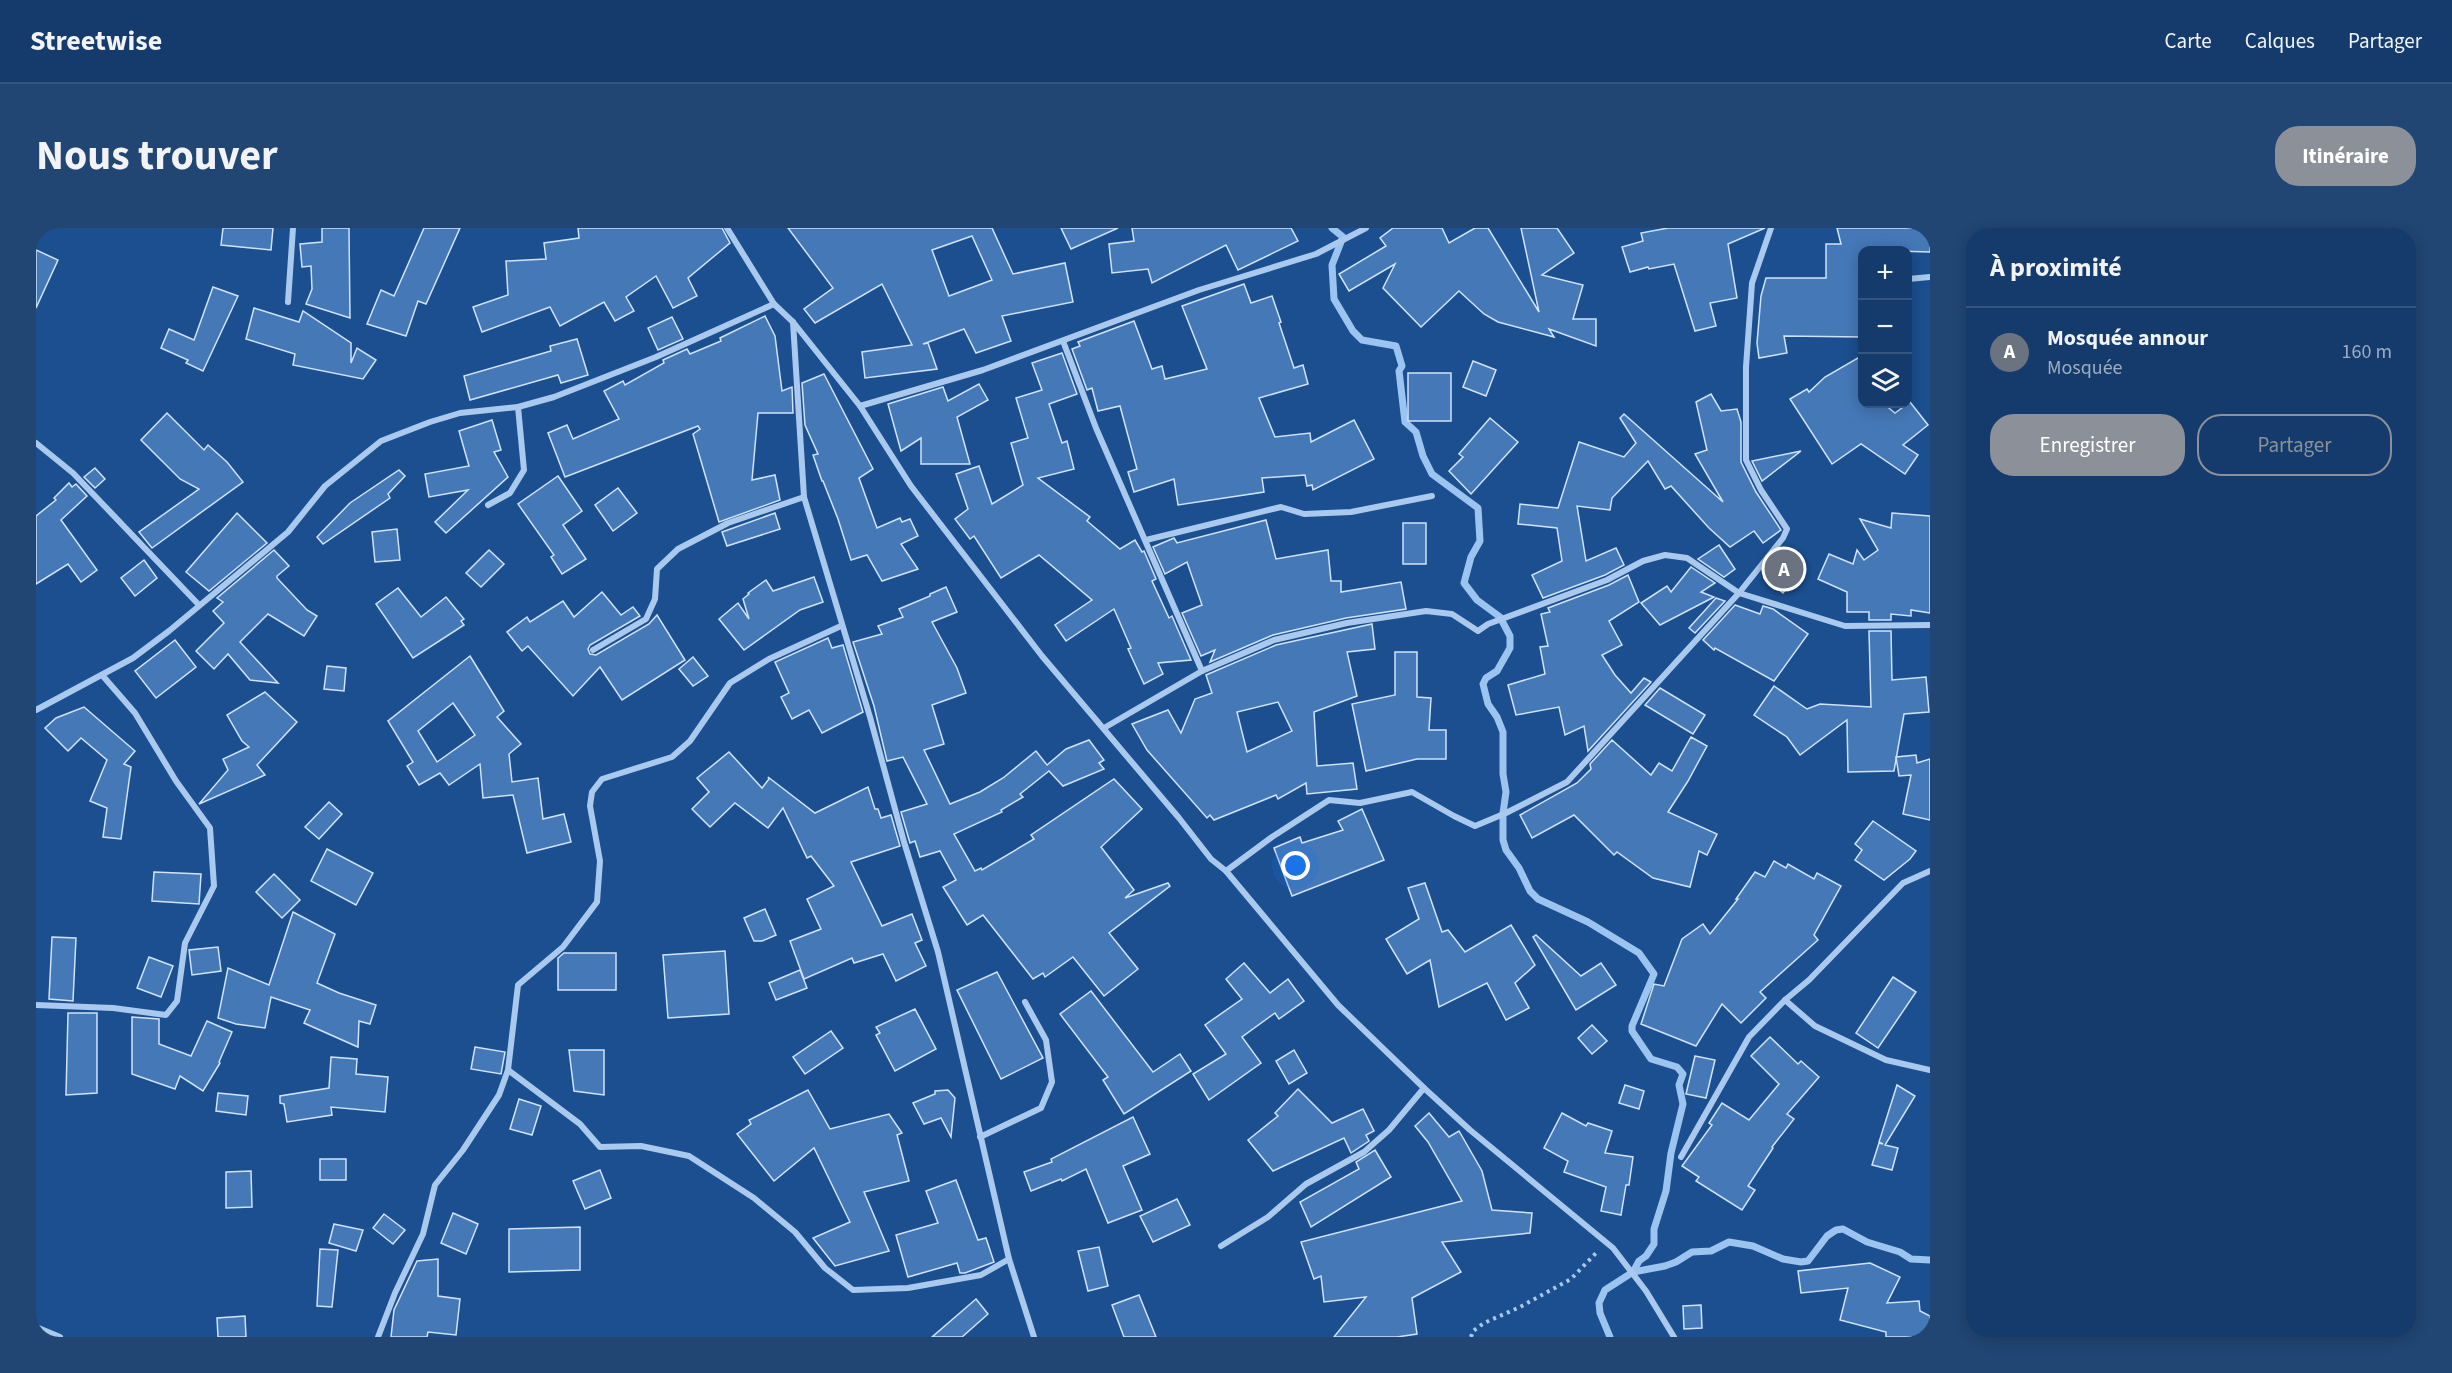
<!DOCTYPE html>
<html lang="fr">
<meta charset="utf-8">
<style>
body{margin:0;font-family:"Source Sans 3",sans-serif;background:#214673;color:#f1f3f6}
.controls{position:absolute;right:18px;top:18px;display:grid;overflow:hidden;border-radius:12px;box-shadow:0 3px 15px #0003}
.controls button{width:54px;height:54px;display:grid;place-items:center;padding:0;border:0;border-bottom:2px solid #33557e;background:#143b6b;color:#f1f3f6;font:30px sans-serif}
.you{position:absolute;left:1260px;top:638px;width:21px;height:21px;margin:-15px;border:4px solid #fff;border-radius:50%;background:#1a73e8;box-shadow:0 0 0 9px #1a73e833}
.badge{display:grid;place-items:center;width:39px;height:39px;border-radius:50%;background:#8c9099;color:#fff;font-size:20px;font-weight:700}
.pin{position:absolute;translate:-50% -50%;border:3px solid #fff;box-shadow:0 2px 6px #0006}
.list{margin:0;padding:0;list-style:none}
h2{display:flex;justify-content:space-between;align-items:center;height:78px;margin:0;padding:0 24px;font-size:26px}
h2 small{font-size:20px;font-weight:400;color:#9dadc1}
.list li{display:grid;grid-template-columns:39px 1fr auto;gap:18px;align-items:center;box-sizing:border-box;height:90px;padding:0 24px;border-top:2px solid #33557e}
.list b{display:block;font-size:22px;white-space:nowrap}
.list p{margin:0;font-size:20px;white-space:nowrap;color:#9dadc1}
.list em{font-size:20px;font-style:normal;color:#9dadc1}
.actions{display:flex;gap:12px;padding:18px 24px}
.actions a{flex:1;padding:14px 0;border:2px solid #8c9099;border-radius:24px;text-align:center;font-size:21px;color:#8c9099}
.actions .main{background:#8c9099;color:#fff}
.icon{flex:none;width:33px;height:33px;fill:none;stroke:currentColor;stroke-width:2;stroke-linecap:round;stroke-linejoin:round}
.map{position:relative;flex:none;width:1894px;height:1109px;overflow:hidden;border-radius:24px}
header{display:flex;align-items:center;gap:36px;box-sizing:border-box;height:84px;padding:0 30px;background:#143b6b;border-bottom:2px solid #33557e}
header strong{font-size:28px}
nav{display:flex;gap:33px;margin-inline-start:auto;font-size:21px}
.intro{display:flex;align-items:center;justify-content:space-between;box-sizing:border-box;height:144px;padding:0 36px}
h1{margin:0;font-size:42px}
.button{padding:15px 27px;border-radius:24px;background:#8c9099;color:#fff;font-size:21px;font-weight:700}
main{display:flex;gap:36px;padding:0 36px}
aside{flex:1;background:#143b6b;border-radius:24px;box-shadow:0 3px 15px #0003}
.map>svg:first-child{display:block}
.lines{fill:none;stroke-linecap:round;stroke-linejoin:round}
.stream{stroke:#9cc4f0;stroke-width:7}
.building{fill:#4478b7;stroke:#cfe3fa;stroke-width:1.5;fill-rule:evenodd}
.path{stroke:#a9c9ee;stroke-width:4;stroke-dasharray:3 4.5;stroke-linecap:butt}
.minor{stroke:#a9c9ee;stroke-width:6}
</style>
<header>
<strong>Streetwise</strong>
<nav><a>Carte</a><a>Calques</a><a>Partager</a></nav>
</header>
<div class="intro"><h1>Nous trouver</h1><a class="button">Itinéraire</a></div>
<main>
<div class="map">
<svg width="1894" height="1109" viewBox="0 0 1894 1109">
<rect width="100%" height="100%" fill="#1b4f8f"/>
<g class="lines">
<!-- stream -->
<g class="stream">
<path d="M1296,0L1307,9L1296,37L1298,71L1317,103L1326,112L1360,118L1366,138L1363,143L1369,194L1380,204L1387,228L1396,246L1442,280L1444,313L1435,329L1428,355L1441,372L1464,389L1474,408V420L1461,443L1450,450L1447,456L1452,476L1461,489L1467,504V546L1470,564L1467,585V612L1470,622L1483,640L1494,663L1502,671L1552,694L1603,725L1618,746L1596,798V803L1615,831L1641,839L1647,846L1643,857L1647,876L1635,925L1630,963L1618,1001V1016L1610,1028L1603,1033L1597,1044L1569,1062L1563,1075L1564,1085L1574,1109"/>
<path d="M1597,1044L1629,1038L1640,1034L1656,1024L1675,1023L1693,1014L1717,1018L1747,1031L1765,1034L1772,1033L1791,1008L1800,1002L1807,1001L1831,1014L1864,1024L1875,1031L1894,1032"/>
</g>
</g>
<!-- building -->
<g class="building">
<path d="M187,0H237L235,22L185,17Z"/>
<path d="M286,0H313L314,90L270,76L276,61L275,38L266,39L264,16L286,14Z"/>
<path d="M388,0H424L390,76L382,73L370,108L331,96L345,62L358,68Z"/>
<path d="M542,0H686L694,15L652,50L661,68L637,80L620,48L590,69L598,83L579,93L568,74L524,98L514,79L446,104L437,79L472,67L470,33L510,31L508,15L543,10Z"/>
<path d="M752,0H956L977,46L1029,35L1037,74L966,88L975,113L940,125L928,101L887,116L892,115L901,141L829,150L826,124L876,117L846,56L779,95L768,81L797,60ZM936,8L956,52L913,68L896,22Z"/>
<path d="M1025,0H1082L1035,21Z"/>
<path d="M1096,0H1255L1262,13L1202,42L1190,17L1116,55L1112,41L1076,45L1073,16L1098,13Z"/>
<path d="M1357,0H1406L1413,15L1439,0H1452L1503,84L1485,0H1521L1538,25L1506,47L1547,57L1537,91H1560V118L1513,101L1518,109L1462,94L1448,86L1423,63L1385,99L1347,60L1359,36L1313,63L1303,46L1350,18L1344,10Z"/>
<path d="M1632,0H1729L1692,16L1701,70L1674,75L1680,98L1659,103L1638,36L1613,41L1612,39L1594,44L1586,19L1607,13L1605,5Z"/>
<path d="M1801,0H1894V24L1827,22V109L1748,108L1751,125L1723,130L1721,115L1725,68L1730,50H1790V16H1805Z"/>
<path d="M0,22L22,32L0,80Z"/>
<path d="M1208,56L1215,75L1236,68L1245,94L1243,95L1258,140L1267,137L1272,156L1223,170L1239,209L1274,205L1275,214L1318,192L1338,231L1277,262L1276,257L1271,258L1269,247L1226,250L1228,264L1142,277L1138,251L1098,264L1092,244L1101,241L1084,178L1062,183L1056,160L1051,162L1036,121L1044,118L1042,114L1098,93L1116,141L1126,138L1129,151L1171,141L1146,78Z"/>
<path d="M177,59L202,68L167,143L150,135L152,132L125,120L133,101L158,112Z"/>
<path d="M218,80L263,94L267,83L315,115V135L321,120L340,132L327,151L257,137L259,126L210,111Z"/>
<path d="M729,88L739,108L746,163L756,159L757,185H722L716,252L739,247L744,272L683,294L657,206L664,201L662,198L529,249L512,205L531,197L537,211L583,191L568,163L587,153L589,157L628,135L627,132L651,121L654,126L685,113L684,110Z"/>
<path d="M636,89L647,111L622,122L612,100Z"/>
<path d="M541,111L552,147L525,155L522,147L434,172L428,148L515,123L514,118Z"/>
<path d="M1026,125L1041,166L1013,176L1026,215L1031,213L1038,241L1002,250L1054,289L1051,293L1084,321L1099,312L1106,324L1108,323L1120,351L1116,353L1133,390L1136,388L1155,432L1122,435L1127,446L1108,456L1092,421L1095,420L1078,381L1030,413L1019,397L1056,372L1003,327L965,350L938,308L934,311L919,291L932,281L920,246L943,238L956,276L987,257L975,215L992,210L980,170L1006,162L996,135Z"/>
<path d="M1827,127V176H1848L1859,185L1874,174L1892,197L1867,217L1882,227L1869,246L1825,216L1796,236L1754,171L1771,161L1773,164L1789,149Z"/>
<path d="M1437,133L1460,142L1450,168L1427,159Z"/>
<rect x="1372" y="145" width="43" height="48"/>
<path d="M788,146L837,241L823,250L841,300L864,290L866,294L874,291L882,308L865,316L882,341L846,353L831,327L815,332L802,291L787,253H786L777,227L782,226L769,197L766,155Z"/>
<path d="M943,156L952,172L921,189L934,236H885V210L865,223L852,176L907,159L912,173Z"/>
<path d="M1675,166L1685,183L1701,181L1705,194V234L1720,264L1745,302L1727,315L1718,303L1694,319L1673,300L1635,258L1629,261L1612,233L1576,270L1574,282L1541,278L1550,333L1580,320L1588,337L1569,347L1507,370L1496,347L1526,333L1521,300L1482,296L1484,276L1522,280L1543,214L1588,229L1600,215L1584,190L1588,186L1687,274L1659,226L1671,222L1660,174Z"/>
<path d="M131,185L168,222L172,217L191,234L207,254L116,320L103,304L163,261L144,251L105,212Z"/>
<path d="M1454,190L1482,214L1435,266L1413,243L1427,229L1423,226Z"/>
<path d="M456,192L465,222L458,224L472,249L410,305L399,294L432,262L393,269L389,246L433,238L423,203Z"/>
<path d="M1765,223L1726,253L1716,233Z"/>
<path d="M59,240L69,251L59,260L48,249Z"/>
<path d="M363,242L369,248L352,266L354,270L287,316L281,309L314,275Z"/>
<path d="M522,248L546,283L527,297L550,331L526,346L515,329L518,327L482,276Z"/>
<path d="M33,255L36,259L40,256L51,268L25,292L61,342L45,354L32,336L0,356V288L20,272L18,270Z"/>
<path d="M582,260L601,285L577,303L559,277Z"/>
<path d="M201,285L231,315L173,363L150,344Z"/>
<path d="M739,285L744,301L691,318L686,304Z"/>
<path d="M1856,285L1894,288V385L1875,382V388L1855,386V392H1833V384H1811V364L1782,351L1793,326L1817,336L1821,322L1828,332L1842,322L1824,291L1855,300Z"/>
<path d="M1230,292L1240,331L1292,322L1295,353H1305V364L1365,354L1370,381L1310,390L1237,407L1174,434L1179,422L1165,428L1146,385L1166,377L1151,334L1129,346L1117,319L1138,310L1141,315Z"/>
<rect x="1367" y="295" width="23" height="41"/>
<path d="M361,301L364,332L339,334L336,304Z"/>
<path d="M1683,317L1699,341L1688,349L1662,331Z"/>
<path d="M238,322L253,338L241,348V350L271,382L281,388L268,408L232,386L204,414L242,455L214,452L192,426L178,441L160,423L188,395L177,383L187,374L181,370Z"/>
<path d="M453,322L468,336L445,359L430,345Z"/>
<path d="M1748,324L1767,339L1747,365L1728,350Z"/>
<path d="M108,332L121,350L99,368L85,350Z"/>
<path d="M1655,339L1679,355L1665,364L1678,369L1624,397L1605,375L1631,358L1635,364Z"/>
<path d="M1592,347L1603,374L1573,393L1586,417L1566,427L1579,447L1595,465L1608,450L1615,454L1552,523L1548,498L1529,507L1523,479L1480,487L1472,457L1509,446L1504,419L1512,418L1505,386L1514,384L1512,380L1573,357Z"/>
<path d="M778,349L787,374L764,382L708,422L683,391L702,375L713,391L707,371L713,366L712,365L730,352L737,363Z"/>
<path d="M910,359L921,384L896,394L921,440L930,465L896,477L908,516L888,522L914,576L944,564L967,550L1000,523L1011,537L1030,521L1053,512L1068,532L1063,535L1068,541L1027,558L1013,543L984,566L987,569L965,582L966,584L918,606L939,643L945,640L946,642L998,611L995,607L1078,551L1106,581L1065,619L1098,662L1089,670L1132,655L1134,658L1073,705L1102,741L1068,768L1037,729L1009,749L1007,745L997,751L947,687L931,697L907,659L920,652L904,623L884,629L879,613L874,615L865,584L891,576L867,529L851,533L838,478L817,414L846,406L842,398L867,389L863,381L894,368V366Z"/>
<path d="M362,360L385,389L410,369L428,391L425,393L428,397L377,430L340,376Z"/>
<path d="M566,364L585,387L597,379L604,388L554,417L552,421L554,426L560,427L613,396L621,387L649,432L586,472L564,439L537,468L492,418L486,423L471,404L491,389L494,394L527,373L538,389Z"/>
<path d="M1680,370L1689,373L1659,405L1653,400Z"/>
<path d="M1699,377L1724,386L1727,378L1737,381L1772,406L1738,453L1679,420L1678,422L1667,412Z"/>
<path d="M1336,396L1339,421L1311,424L1321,468L1278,484L1281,538L1317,535L1321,561L1271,566L1270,555L1242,571L1240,567L1178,592L1174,587L1171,590L1111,522L1096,496L1132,482L1145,505L1159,471L1176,465L1170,447L1240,417ZM1242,474L1256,503L1211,524L1201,484Z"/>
<path d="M1833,403H1855L1856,452L1890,449L1893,484L1868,486L1858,543L1812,544L1811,492L1764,527L1751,509L1718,487L1738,458L1771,481L1784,476L1835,479Z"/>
<path d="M792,410L796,420L807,417L827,484L786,505L773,482L756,491L745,469L753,465L739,434Z"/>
<path d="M139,412L160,439L120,470L99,443Z"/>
<path d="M1359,424H1381V469L1395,470L1393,502H1410V531H1381L1330,543L1316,476L1359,467Z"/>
<path d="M434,428L468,483L461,489L485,516L473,526L476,554L502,550L507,591L528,586L535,614L491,625L477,567L447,570L444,536L413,557L404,545L383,557L371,538L377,534L352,493ZM417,475L439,507L401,534L382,503Z"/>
<path d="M657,429L672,448L657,458L643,441Z"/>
<path d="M291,438L310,440L308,463L288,461Z"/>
<path d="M1624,460L1669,487L1657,506L1609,477Z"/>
<path d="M229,464L261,494L221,537L229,547L163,576L192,542L187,531L213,519L206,513L191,487Z"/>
<path d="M48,479L99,523L88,536L95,539L85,611L67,609L71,580L54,573L71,532L45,510L32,523L9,500L20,490Z"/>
<path d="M1655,509L1671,518L1652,553L1632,584L1681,606L1671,627L1663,623L1654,659L1617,650L1581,624L1578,627L1538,587L1496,610L1484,587L1541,555L1555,541L1554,536L1576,512L1615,547L1623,535L1636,543Z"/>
<path d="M693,524L726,560L733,551L732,549L779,585L832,559L839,581H842L845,590L855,587L864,618L815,634L846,698L876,686L886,712L879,715L890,738L860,753L847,726L818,735L816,730L768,751L754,713L785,701L771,671L798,658L775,628L771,630L747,580L732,600L699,575L674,599L656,581L673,564L661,550Z"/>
<path d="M1880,527L1881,535L1894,531V592L1867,586L1875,547L1863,548L1860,529Z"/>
<path d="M293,574L306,586L283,611L269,599Z"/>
<path d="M1326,581L1348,632L1256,668L1238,620L1264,609L1266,615L1307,602L1302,593Z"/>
<path d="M1837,593L1880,623L1874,631L1848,652L1819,632L1826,622L1819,616Z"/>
<path d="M291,621L337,645L320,677L275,653Z"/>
<path d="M1738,633L1750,640L1752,636L1778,651L1781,645L1805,658L1778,707L1782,712L1724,764L1730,770L1705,795L1686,776L1660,818L1605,796L1618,756L1628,758L1646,711L1667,696L1674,706L1702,671H1700L1719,644L1729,649Z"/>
<path d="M118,644L165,646L163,676L116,673Z"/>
<path d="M238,646L264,672L246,690L220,664Z"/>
<path d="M1389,655L1406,704L1412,702L1429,724L1475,697L1499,737L1479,755L1493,780L1470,792L1451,755L1403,779L1394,732L1371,746L1350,711L1383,691L1372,660Z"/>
<path d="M729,681L740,707L726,713H718L708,690Z"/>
<path d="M257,684L299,706L281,755L303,765L340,777L334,796L323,793L322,819L268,795L274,782L235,769L229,800L200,796L182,790L192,740L233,757Z"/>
<path d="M1500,707L1545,748L1565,735L1580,757L1540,782L1497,709Z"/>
<path d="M16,709L40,710L37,773L13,771Z"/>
<path d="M182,719L185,743L156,747L153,722Z"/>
<path d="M689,723L693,786L632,790L627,727Z"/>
<path d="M528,725H580V762H522V730Z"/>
<path d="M113,729L137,738L125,769L101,760Z"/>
<path d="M1208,735L1234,765L1252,751L1268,773L1243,791L1239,785L1206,809L1225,835L1173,872L1157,846L1190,826L1169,797L1206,771L1190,751Z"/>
<path d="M764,742L771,760L740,772L733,755Z"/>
<path d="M961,744L1007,830L965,851L921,762Z"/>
<path d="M1857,749L1880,764L1842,820L1820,805Z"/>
<path d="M1055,763L1117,844L1144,826L1155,843L1088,886L1067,852L1072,849L1024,786Z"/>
<path d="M879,781L900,821L859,843L840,807L844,805L840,799Z"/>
<path d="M32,785H61V865L30,867Z"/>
<path d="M96,789L123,791V816L155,828L171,793L196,804L183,834L184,835L167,863L144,848L139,861L96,846Z"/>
<path d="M1556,797L1571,813L1556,826L1542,810Z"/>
<path d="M795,803L807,820L769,846L757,829Z"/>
<path d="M1734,809L1762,836L1765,833L1783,849L1751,886L1758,891L1736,919L1737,920L1712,958L1719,962L1706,982L1660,953L1663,949L1646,938L1676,897L1673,895L1686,875L1713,892L1743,856L1715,828Z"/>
<path d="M439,819L469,824L465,846L435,841Z"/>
<path d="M533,822H568V867L538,863Z"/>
<path d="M1258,822L1271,845L1253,856L1240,833Z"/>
<path d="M1659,828L1679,832L1670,870L1650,866Z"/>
<path d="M295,829L321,831L320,846L352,849L349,884L295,879L296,887L251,894L248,876L244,875V868L293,860Z"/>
<path d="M1589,857L1608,863L1603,881L1583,875Z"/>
<path d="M1861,857L1879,868L1849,917L1862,920L1856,942L1836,937L1843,915L1847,916L1843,914Z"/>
<path d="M1262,861L1296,895L1327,881L1338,903L1330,907L1333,913L1315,925L1308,910L1237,943L1212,912L1242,888L1239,885Z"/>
<path d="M772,862L794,901L853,886L866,905L861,907L873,953L828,964L853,1023L799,1038L777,1010L814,994L778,920L738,953L701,906L715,896L713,892Z"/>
<path d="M912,862L919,870L915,909L905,890L888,896L877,875L899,866V863Z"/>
<path d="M182,865L212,868L210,887L180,883Z"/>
<path d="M483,871L505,878L496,907L474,901Z"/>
<path d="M1393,885L1413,909L1423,903L1446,943L1456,982L1496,985L1494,1005L1406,1014L1425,1044L1376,1070L1381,1106L1361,1109H1298L1330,1069L1288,1074L1285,1048L1278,1051L1265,1014L1426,973L1392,914L1379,898Z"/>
<path d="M1526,885L1550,898L1552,895L1576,903L1569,925L1597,929L1593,957H1590L1585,987L1565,983L1570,959L1528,944L1532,933L1508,920Z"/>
<path d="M1097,889L1114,926L1087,938L1106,982L1072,995L1050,941L1026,953L1025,951L995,963L988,944L1016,934L1015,931Z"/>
<path d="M1339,922L1355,949L1275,999L1264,974L1323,941L1320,934Z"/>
<rect x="284" y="931" width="26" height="21"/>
<path d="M564,942L575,970L549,981L537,953Z"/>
<path d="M215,943L216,979L190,980V944Z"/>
<path d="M920,952L942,1012L950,1010L958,1034L929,1045H924L921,1035L872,1049L860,1007L902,995L890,963Z"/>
<path d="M1141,971L1154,997L1117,1014L1104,988Z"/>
<path d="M417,985L442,996L430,1026L405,1015Z"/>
<path d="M348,986L369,1002L357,1016L337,1000Z"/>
<path d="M298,996L327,1002L320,1023L293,1015Z"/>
<path d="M544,999V1042L473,1044V1001Z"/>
<path d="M1063,1019L1072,1058L1052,1063L1042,1023Z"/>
<path d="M284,1021L302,1022L296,1079L281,1078Z"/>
<path d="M402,1031V1068L424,1071L420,1107L392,1104L391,1109H355L358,1082L381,1033Z"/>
<path d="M1834,1035L1864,1049L1851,1075L1883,1073L1884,1083L1894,1088V1109H1850V1104L1804,1092L1812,1060L1765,1065L1762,1043Z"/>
<path d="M1103,1067L1120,1109H1088L1076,1077Z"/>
<path d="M940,1071L952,1086L926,1109H896Z"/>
<path d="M1665,1077L1666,1100L1648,1101L1647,1078Z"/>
<path d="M209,1088L210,1109H182L181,1090Z"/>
</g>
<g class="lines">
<!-- path -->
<path class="path" d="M1435,1109L1437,1103L1448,1095L1484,1079L1535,1051L1561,1024"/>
<!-- minor -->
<g class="minor">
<path d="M691,0L738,76L757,94L824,178L875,258L1006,428L1143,590L1175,631L1190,643L1302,777L1388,860L1434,902L1577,1020L1610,1063L1638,1109"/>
<path d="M1872,51L1894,49"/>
<path d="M252,74L257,0"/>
<path d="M757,94L768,269L834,489L868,614L902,724L973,1031L998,1109"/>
<path d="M1027,113L1060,200L1166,443"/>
<path d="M824,178L947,142L1163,62L1280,26L1330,0"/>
<path d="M0,215L37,245L163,377"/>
<path d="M452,277L474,265L488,242L482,179"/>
<path d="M1110,312L1245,279L1268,286L1315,284L1396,268"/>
<path d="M557,422L610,391L619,371L621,341L642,321L692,295L768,269"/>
<path d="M0,482L97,430L133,403L252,304L289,258L345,213L394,194L424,185L482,179L518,169L620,129L738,76"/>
<path d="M1068,500L1166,443L1238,412L1311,395L1390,383L1416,386L1442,403L1452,396L1571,352L1607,333L1629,327L1651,330L1703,365L1809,398L1894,397"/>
<path d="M1190,643L1236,609L1293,572L1324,575L1376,564L1418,588L1439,598L1470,585L1531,554L1703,365L1747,310L1751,301L1725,262L1710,232V139L1716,55L1735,0"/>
<path d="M1749,772L1779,798L1850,832L1894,842"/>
<path d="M0,777L77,780L130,787L141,773L149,715L178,658L174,600L140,553L99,485L66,447"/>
<path d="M472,842L544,896L564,919L605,918L653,928L718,970L759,1004L789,1040L817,1062L872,1060L945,1047L973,1031"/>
<path d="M944,909L1005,880L1016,854L1010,812L989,774"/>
<path d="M1645,929L1713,809L1749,772L1773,752L1867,655L1894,643"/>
<path d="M1185,1018L1232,989L1270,956L1328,924L1353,902L1388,860"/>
<path d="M0,1099L24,1109"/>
<path d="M342,1109L359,1065L387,1006L399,957L427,922L463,867L472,842L482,757L527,719L561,674L564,633L554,578L556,564L566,551L636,529L654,513L694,455L733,431L805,398"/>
</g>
</g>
</svg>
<div class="controls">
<button>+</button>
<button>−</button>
<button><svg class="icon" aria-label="layers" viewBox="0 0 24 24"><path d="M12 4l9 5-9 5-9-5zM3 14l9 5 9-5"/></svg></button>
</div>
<div class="you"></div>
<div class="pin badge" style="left:1748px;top:341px;background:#6b7280">A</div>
</div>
<aside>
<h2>À proximité<small></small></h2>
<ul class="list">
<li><span class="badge" style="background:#6b7280">A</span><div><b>Mosquée annour</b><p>Mosquée</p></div><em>160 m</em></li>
</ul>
<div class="actions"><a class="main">Enregistrer</a><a>Partager</a></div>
</aside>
</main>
